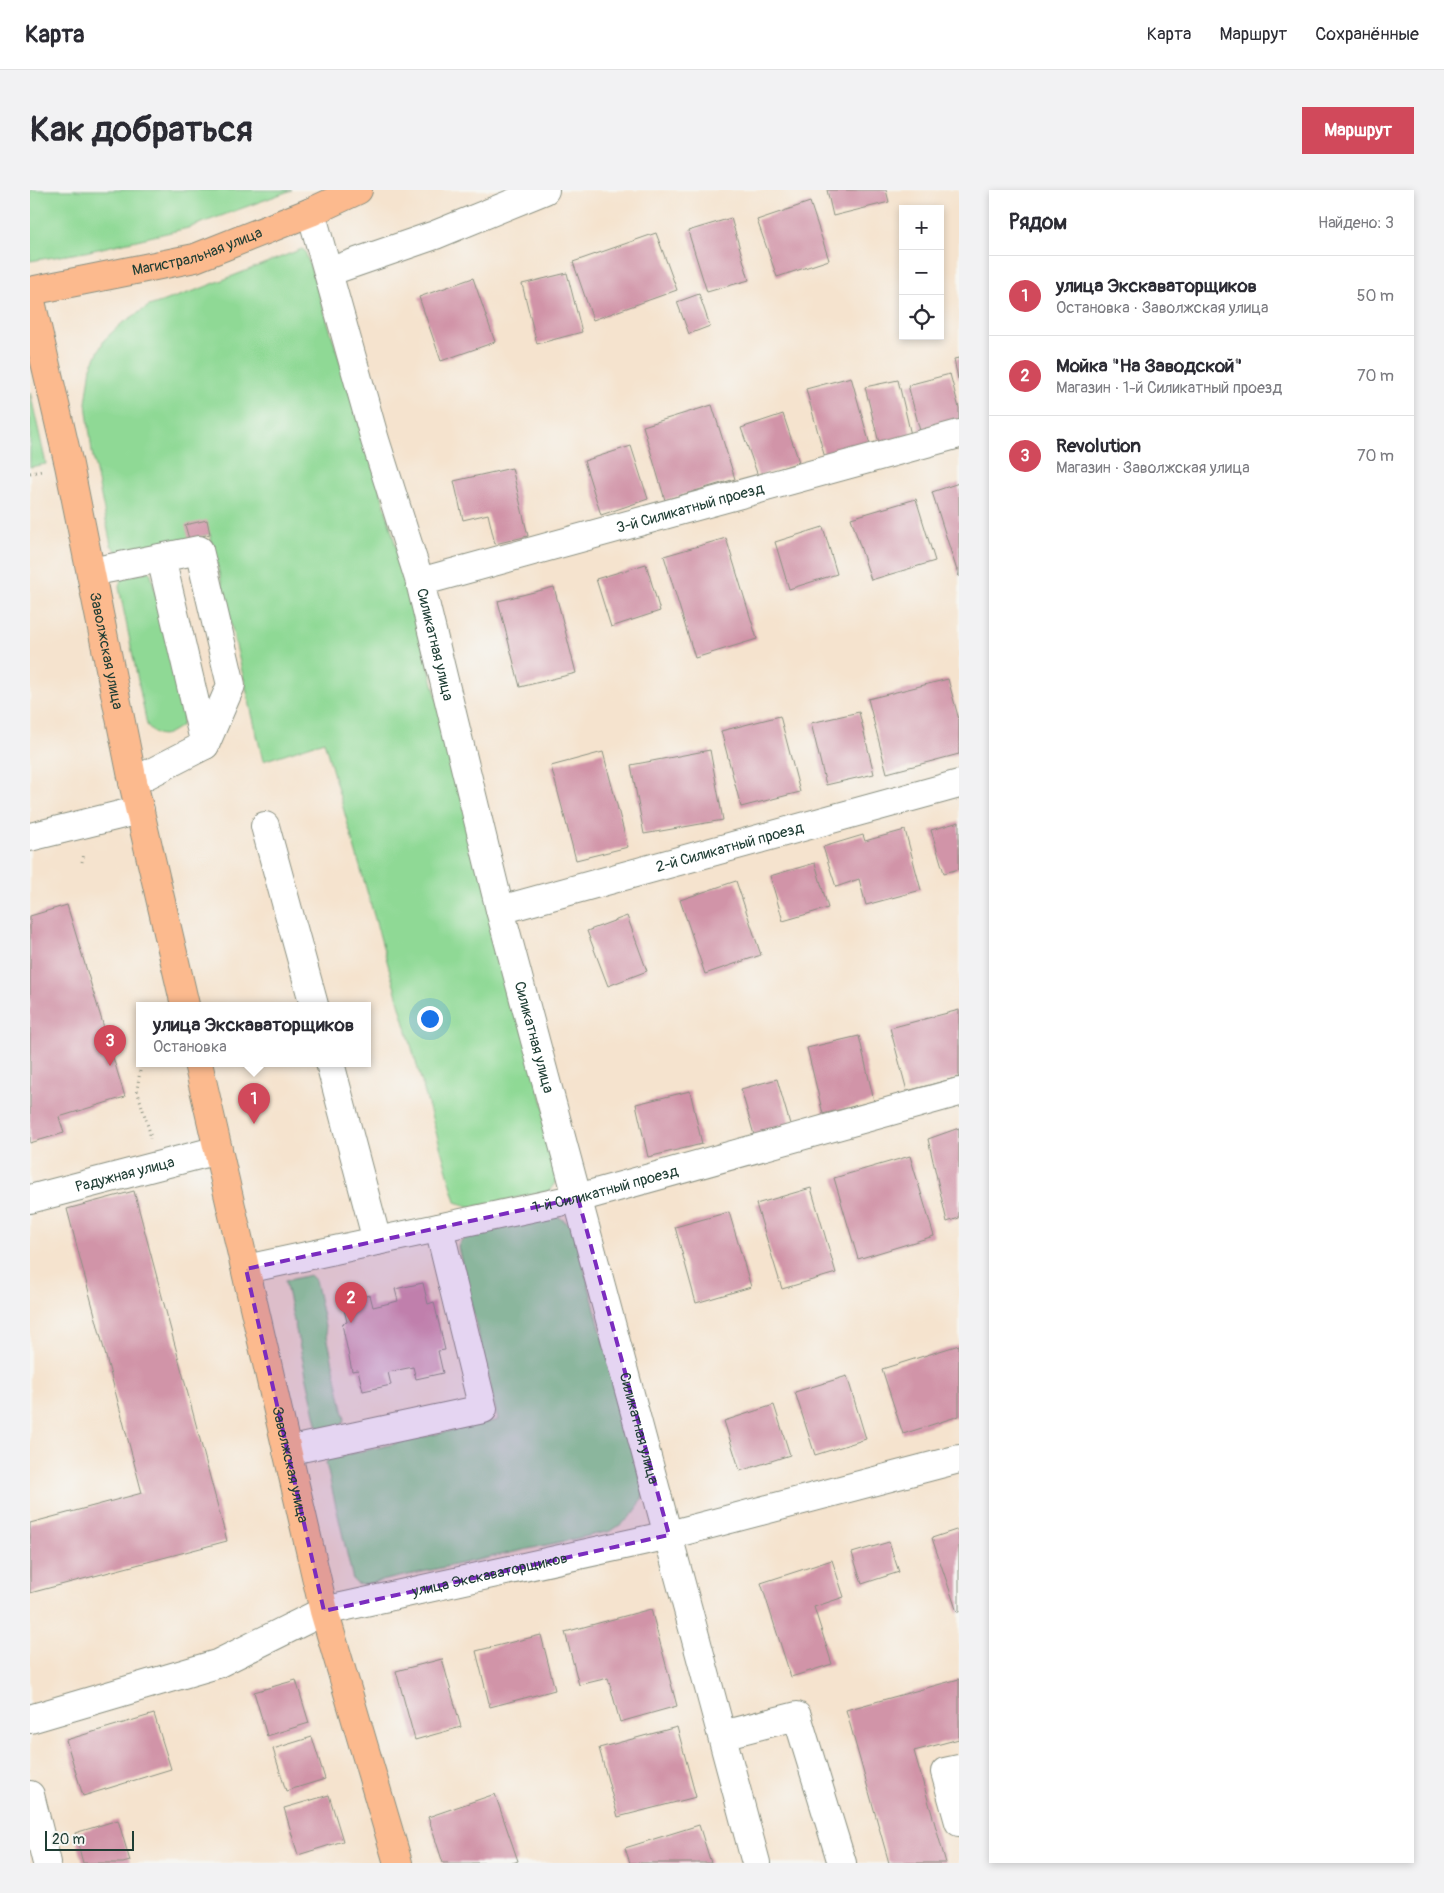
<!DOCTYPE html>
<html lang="ru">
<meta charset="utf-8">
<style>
body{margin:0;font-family:Pangolin,sans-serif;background:#f2f2f3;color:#2b2b33}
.controls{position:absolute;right:15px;top:15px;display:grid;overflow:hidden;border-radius:0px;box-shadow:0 2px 8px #0003}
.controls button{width:45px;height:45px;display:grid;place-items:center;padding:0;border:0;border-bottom:1px solid #e1e1e2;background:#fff;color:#2b2b33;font:25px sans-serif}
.scale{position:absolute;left:15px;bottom:12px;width:89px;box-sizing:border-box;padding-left:5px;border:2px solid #1f3d34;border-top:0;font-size:14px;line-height:18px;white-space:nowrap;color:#1f3d34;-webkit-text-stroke:4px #f6f6f2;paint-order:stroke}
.you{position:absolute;left:399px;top:828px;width:18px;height:18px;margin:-12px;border:4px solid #fff;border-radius:50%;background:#1a73e8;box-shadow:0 0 0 8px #1a73e833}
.badge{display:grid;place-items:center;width:32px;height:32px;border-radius:50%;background:#d1495b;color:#fff;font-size:16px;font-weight:700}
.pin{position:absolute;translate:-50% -41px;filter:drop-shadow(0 1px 2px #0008)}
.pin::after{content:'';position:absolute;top:26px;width:18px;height:15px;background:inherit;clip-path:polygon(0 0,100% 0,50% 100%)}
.popup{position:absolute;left:106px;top:812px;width:235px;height:65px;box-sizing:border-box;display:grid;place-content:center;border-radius:0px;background:#fff;filter:drop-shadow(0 1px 4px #0005);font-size:16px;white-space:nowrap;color:#7c7c81}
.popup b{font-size:19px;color:#2b2b33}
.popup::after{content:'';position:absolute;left:50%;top:100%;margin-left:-10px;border:10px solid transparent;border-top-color:#fff}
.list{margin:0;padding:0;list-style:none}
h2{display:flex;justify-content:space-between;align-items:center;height:65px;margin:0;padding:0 20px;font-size:21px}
h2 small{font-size:16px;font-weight:400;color:#7c7c81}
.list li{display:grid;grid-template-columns:32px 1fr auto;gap:15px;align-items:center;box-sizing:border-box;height:80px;padding:0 20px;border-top:1px solid #e1e1e2}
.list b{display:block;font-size:19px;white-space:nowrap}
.list p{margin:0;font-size:16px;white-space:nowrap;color:#7c7c81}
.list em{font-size:16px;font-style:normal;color:#7c7c81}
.icon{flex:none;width:28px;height:28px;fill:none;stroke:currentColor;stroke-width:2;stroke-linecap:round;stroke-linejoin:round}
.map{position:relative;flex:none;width:929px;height:1673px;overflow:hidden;border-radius:0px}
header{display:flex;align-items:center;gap:30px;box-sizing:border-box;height:70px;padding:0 25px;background:#fff;border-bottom:1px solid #e1e1e2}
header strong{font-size:24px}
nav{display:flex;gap:28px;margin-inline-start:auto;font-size:18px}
.intro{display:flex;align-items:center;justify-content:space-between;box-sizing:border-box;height:120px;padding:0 30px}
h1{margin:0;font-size:35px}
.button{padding:12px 22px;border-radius:0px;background:#d1495b;color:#fff;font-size:18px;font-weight:700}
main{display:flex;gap:30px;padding:0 30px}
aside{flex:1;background:#fff;border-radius:0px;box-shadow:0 2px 8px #0003}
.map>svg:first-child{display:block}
.green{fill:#8fd995;stroke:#578b64}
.building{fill:#d194a8}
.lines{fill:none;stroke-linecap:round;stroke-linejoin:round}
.minor-casing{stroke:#8a9081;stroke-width:30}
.major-casing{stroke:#8a9081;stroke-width:30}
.highway-casing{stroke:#8a9081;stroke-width:30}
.path{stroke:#8a9081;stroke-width:3;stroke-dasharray:1 4;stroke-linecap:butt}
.minor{stroke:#fff;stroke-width:28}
.major{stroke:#fcba8e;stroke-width:28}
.highway{stroke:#fcba8e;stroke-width:28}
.marked{fill:#7b2cbf;fill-opacity:0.2;stroke:#7b2cbf;stroke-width:4;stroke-dasharray:10 6;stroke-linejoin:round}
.labels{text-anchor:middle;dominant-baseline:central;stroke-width:4.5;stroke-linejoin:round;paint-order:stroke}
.street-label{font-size:15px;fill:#1f3d34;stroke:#f6f6f2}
</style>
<header>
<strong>Карта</strong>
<nav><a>Карта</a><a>Маршрут</a><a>Сохранённые</a></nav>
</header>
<div class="intro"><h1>Как добраться</h1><a class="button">Маршрут</a></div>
<main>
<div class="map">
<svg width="929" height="1673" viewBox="0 0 929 1673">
<rect width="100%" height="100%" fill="#f6f6f2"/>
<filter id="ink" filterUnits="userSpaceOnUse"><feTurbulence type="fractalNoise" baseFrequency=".02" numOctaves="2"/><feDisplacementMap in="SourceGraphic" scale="10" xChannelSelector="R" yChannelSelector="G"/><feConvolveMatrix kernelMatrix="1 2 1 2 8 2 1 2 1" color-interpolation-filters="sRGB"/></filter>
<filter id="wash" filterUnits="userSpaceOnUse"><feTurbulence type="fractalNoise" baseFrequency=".0096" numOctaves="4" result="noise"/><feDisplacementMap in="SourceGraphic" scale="20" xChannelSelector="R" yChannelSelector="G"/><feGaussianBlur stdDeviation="1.12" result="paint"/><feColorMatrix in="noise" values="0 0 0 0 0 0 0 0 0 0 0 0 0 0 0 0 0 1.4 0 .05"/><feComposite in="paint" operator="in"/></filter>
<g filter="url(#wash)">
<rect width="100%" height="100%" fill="#f5e3ce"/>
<!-- green -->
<g class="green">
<path d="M0,0H262L158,38L55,62L0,71Z"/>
<path d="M272,59L275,61L283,85L350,299L383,417L530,979L525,993L519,1001L441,1017L426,1012L294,551L233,571L180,344L94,364L87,362L81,355L62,262L56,213L61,177L74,150L91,134L119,116L167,100Z"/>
<path d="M0,202L16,274L0,277Z"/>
<path d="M119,381L121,384L154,522L152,535C137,545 130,551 117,535L89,397L91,389Z"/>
<path d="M512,1025L529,1027L543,1037L614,1303C607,1324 599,1329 581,1341L332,1395L327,1394L323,1390L296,1273L298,1269L468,1230L428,1057L430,1052L438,1044Z"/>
<path d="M280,1085L285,1090L315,1229C311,1240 300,1240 289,1242L255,1091Z"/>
</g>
<g id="blocks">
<!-- building -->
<g class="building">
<path d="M797,0H856L859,12L803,26Z"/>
<path d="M780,12L799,70L747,87L727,30Z"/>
<path d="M701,28L719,90L677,102L658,41Z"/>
<path d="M626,43L647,100L563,130L543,72Z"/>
<path d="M537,83L552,142L507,154L492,94Z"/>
<path d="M443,88L465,152L411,171L389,107Z"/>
<path d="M669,104L680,136L659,144L647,112Z"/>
<path d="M929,168V189H928L924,169Z"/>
<path d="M920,184L929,218V231L890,241L878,195Z"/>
<path d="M821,187L840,255L795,268L776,199Z"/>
<path d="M868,190L881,245L849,253L835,197Z"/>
<path d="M682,215L705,289L635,310L613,236Z"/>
<path d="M753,224L769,272L728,286L711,238Z"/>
<path d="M601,256L618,309L571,325L554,271Z"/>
<path d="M482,278L498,346L465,354L458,324L433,330L424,291Z"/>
<path d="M929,293V387L902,302Z"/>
<path d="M886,309L905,371L841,390L821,328Z"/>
<path d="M177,330L180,344L159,349L155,335Z"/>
<path d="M793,337L807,384L759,399L745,352Z"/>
<path d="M696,348L727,449L665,468L634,366Z"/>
<path d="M616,374L630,421L581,437L566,389Z"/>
<path d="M524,397L546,483L490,497L468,411Z"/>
<path d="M918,489L929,530V564L857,583L838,509Z"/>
<path d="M829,522L844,584L796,595L781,533Z"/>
<path d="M750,526L770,602L711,617L691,541Z"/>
<path d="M680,560L693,630L614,644L601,575Z"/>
<path d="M573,562L598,657L546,670L521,576Z"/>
<path d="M929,632V679L914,683L901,640Z"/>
<path d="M875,640L891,700L836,715L829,689L806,697L793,657L833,645L835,651Z"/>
<path d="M785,673L798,718L753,731L740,686Z"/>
<path d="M706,691L731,765L675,784L650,710Z"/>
<path d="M37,715L95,907L29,927L34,943L0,953V726Z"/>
<path d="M597,726L617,781L578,796L557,741Z"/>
<path d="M929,820V887L877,901L860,838Z"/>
<path d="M829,846L844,911L793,924L777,858Z"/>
<path d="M747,889L762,941L726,952L711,899Z"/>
<path d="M660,901L672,954L618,967L606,914Z"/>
<path d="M929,938V1028L917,1032L898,949Z"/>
<path d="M880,966L904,1046L828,1069L804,988Z"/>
<path d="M781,998L806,1083L752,1099L726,1014Z"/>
<path d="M104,1001L197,1351L0,1403V1333L112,1303L37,1019Z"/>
<path d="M699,1022L721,1097L666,1113L645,1037Z"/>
<path d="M393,1093L398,1114L404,1112L415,1160L408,1161L413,1183L386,1189L383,1177L358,1182L361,1195L333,1201L328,1180L322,1181L312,1134L317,1132L312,1111L340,1105L343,1117L368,1111L365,1099Z"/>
<path d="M929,1155V1226L873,1244L852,1179Z"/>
<path d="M817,1186L836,1249L785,1265L765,1202Z"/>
<path d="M744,1215L760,1265L710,1281L694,1231Z"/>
<path d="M929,1339V1422H927L902,1348Z"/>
<path d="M859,1352L869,1382L832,1394L822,1363Z"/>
<path d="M802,1370L814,1407L784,1417L802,1474L761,1487L731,1393Z"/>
<path d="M621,1419L647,1516L590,1532L578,1488L549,1495L535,1442Z"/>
<path d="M511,1445L525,1500L460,1517L446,1461Z"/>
<path d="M412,1469L431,1537L385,1550L366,1481Z"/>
<path d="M929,1489V1549L884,1561L916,1673H859L816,1520Z"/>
<path d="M266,1490L279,1533L237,1546L224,1502Z"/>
<path d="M124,1524L141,1579L53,1606L36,1550Z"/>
<path d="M647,1537L666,1607L588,1627L569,1558Z"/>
<path d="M282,1547L295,1589L256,1601L243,1559Z"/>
<path d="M465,1604L488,1671L483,1673H413L398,1627Z"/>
<path d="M299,1605L313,1651L268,1665L254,1618Z"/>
<path d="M88,1630L100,1671L93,1673H53L45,1643Z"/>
<path d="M669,1635L681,1673H600L595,1658Z"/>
</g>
</g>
</g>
<g filter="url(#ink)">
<use href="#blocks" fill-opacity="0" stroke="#8a9081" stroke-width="1"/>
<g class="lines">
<defs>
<g id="minor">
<path id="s1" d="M281,22L345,250L390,392L470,720L726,1673"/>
<path d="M298,82L405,45L515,0"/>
<path d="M61,382L169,360L201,495L175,555"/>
<path id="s2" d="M390,392L929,244"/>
<path d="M103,592L175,555L131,368"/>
<path d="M235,636L284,815"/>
<path d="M0,647L110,620"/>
<path id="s3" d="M470,720L929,594"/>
<path d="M300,873L347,1051"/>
<path id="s4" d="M0,1009L188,960"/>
<path id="s5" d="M216,1079L548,1008L929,902"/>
<path d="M257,1261L453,1219L409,1038"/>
<path id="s6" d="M0,1529L187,1474L294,1421L639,1345L929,1269"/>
<path d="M692,1545L767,1526L812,1673"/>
<path d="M929,1579L915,1582L929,1632"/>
<path d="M0,1605L17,1673"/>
</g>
<g id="major">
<path id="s7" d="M0,107L39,275L103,592L155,815"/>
<path id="s8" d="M168,873L294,1421L368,1673"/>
</g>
<g id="highway">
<path id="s9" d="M0,101L165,68L281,22L328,0"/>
</g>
</defs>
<!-- minor casing -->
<use href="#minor" class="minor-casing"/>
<!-- major casing -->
<use href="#major" class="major-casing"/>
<!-- highway casing -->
<use href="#highway" class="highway-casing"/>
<!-- path -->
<g class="path">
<path d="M0,283L11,281"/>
<path d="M52,672L54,664"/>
<path d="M110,881L107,900L120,943V949"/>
</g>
<!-- minor -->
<use href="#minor" class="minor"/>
<!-- major -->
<use href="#major" class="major"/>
<!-- highway -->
<use href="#highway" class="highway"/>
</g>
</g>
<!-- marked area -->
<path class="marked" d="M548,1008L639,1345L294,1421L216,1079Z"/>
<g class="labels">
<!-- street labels -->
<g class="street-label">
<text stroke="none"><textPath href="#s9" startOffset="172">Магистральная улица</textPath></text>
<text stroke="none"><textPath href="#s2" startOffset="280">3-й Силикатный проезд</textPath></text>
<text stroke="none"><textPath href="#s1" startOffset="450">Силикатная улица</textPath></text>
<text stroke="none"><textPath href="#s7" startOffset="362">Заволжская улица</textPath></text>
<text stroke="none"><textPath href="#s3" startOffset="238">2-й Силикатный проезд</textPath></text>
<text stroke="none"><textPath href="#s1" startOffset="855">Силикатная улица</textPath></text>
<text stroke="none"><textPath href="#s4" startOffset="98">Радужная улица</textPath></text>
<text stroke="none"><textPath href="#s5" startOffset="368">1-й Силикатный проезд</textPath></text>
<text stroke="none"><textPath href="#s1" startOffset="1260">Силикатная улица</textPath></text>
<text stroke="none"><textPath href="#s8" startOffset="412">Заволжская улица</textPath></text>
<text stroke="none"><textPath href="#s6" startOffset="484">улица Экскаваторщиков</textPath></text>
</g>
</g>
</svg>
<div class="controls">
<button>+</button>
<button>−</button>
<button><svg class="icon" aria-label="locate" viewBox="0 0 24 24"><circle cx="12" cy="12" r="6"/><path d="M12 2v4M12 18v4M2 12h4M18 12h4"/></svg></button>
</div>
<div class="scale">20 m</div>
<div class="you"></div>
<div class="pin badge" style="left:224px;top:934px">1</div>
<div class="popup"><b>улица Экскаваторщиков</b>Остановка</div>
<div class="pin badge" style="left:321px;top:1133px">2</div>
<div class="pin badge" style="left:80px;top:876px">3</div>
</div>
<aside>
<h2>Рядом<small>Найдено: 3</small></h2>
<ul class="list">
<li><span class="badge">1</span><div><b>улица Экскаваторщиков</b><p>Остановка · Заволжская улица</p></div><em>50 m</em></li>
<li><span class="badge">2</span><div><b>Мойка &quot;На Заводской&quot;</b><p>Магазин · 1-й Силикатный проезд</p></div><em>70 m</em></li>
<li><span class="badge">3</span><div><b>Revolution</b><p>Магазин · Заволжская улица</p></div><em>70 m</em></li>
</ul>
</aside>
</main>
